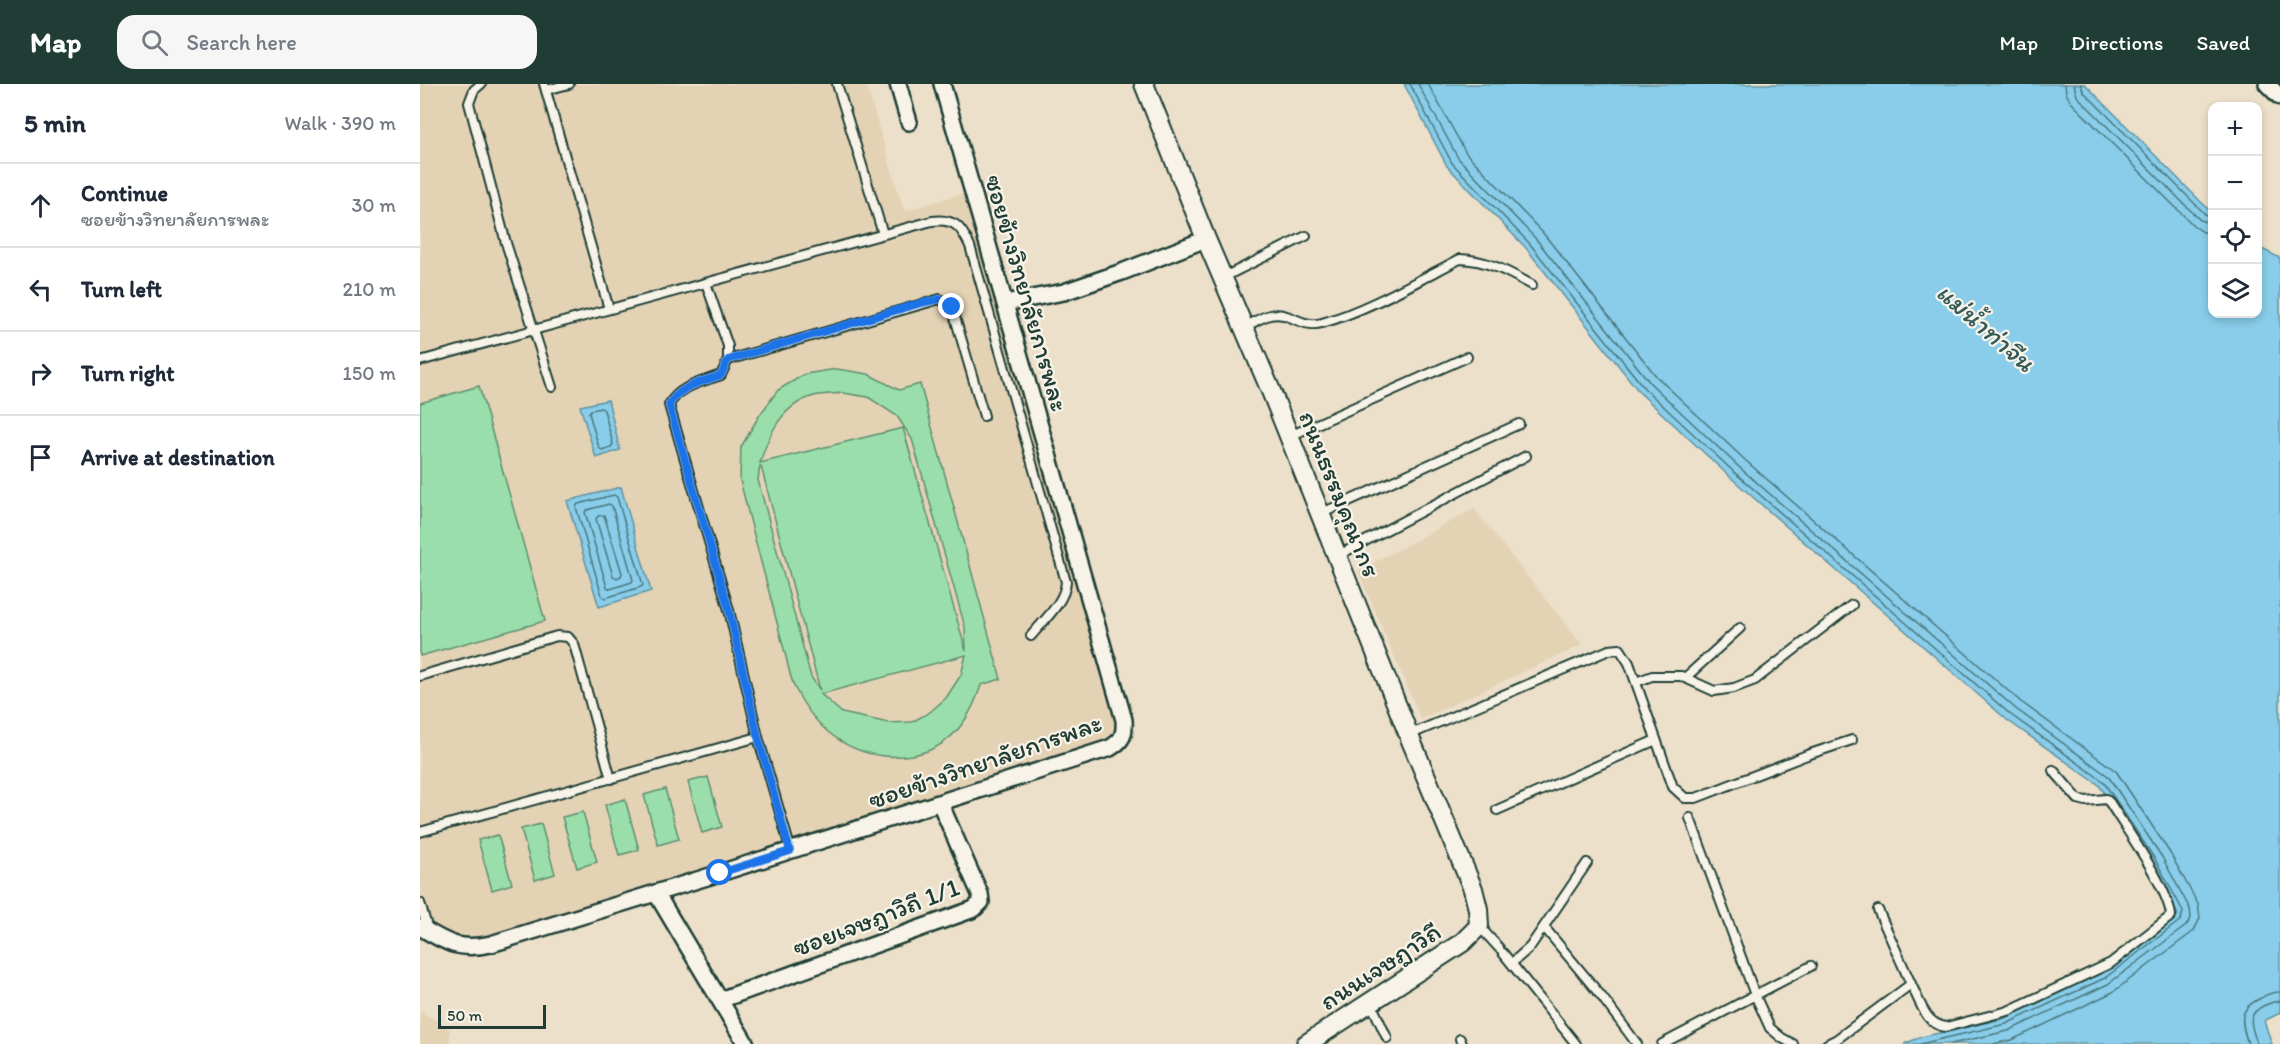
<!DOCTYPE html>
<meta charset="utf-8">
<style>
body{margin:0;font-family:Itim,"Playpen Sans Thai",sans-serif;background:#f6f6f7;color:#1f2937}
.controls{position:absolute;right:18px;top:18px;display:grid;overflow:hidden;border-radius:12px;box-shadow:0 3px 9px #0003}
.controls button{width:54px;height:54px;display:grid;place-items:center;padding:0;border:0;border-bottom:2px solid #e0e1e3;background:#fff;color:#1f2937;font:30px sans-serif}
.scale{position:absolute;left:18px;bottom:15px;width:108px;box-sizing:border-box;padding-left:6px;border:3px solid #1f3d34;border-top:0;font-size:16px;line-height:21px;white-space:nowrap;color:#1f3d34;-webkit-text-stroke:4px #f7f3e8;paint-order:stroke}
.stop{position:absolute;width:18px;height:18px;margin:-14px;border:4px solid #1a73e8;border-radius:50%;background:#fff}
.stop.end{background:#1a73e8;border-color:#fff;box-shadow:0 2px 6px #0008}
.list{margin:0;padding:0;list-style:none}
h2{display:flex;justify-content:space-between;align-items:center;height:78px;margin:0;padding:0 24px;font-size:26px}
h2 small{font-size:20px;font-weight:400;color:#747a83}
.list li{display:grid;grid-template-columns:39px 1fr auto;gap:18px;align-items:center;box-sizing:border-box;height:84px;padding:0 24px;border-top:2px solid #e0e1e3}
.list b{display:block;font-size:22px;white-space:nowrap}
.list p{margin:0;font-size:20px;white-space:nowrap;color:#747a83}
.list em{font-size:20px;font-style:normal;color:#747a83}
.icon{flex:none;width:33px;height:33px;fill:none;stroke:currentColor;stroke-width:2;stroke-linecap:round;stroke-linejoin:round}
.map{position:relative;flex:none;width:1860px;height:960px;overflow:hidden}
header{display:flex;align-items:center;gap:36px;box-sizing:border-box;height:84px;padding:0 30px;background:#1f3d34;color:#fff}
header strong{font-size:28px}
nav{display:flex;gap:33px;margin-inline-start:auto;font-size:21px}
.search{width:420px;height:54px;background:#f6f6f7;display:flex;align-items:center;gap:15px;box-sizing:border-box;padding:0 21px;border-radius:18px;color:#747a83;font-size:22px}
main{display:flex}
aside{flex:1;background:#fff}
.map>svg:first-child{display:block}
.built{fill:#e4d2b5}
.green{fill:#9adfab;stroke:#5c8e70;stroke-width:1.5;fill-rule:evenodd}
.water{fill:#89cdea;stroke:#5f93a1;stroke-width:1.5}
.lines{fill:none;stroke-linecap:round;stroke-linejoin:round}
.shore{stroke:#49777d;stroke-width:1.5}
.service-casing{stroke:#1f3d34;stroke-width:12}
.minor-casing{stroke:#1f3d34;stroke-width:20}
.tertiary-casing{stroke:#1f3d34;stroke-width:22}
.service{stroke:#f7f3e8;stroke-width:8}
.minor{stroke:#f7f3e8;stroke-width:15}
.tertiary{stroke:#f7f3e8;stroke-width:18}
.route{stroke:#1a73e8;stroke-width:8}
.labels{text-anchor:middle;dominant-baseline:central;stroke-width:4.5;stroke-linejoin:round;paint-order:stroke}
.street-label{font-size:26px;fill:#1f3d34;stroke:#f7f3e8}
.water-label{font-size:27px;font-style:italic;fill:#345a58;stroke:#f7f3e8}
</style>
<header>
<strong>Map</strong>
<div class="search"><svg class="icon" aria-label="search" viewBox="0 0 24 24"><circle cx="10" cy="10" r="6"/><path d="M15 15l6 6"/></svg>Search here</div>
<nav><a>Map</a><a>Directions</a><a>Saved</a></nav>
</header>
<main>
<aside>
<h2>5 min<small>Walk · 390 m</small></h2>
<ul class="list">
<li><svg class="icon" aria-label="ahead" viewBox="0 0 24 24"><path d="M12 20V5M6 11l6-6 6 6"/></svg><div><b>Continue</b><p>ซอยข้างวิทยาลัยการพละ</p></div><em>30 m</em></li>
<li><svg class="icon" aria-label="left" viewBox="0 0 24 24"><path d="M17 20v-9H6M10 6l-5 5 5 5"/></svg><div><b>Turn left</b></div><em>210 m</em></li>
<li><svg class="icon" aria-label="right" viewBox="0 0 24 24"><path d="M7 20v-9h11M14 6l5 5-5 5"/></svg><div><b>Turn right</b></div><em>150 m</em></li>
<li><svg class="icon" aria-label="arrive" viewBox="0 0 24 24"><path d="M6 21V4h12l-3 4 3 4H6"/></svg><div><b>Arrive at destination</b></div></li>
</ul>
</aside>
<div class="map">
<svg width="1860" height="960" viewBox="0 0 1860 960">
<rect width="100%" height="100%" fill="#ece0ca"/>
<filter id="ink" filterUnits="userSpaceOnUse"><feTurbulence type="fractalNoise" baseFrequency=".0167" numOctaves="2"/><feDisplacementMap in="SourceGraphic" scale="12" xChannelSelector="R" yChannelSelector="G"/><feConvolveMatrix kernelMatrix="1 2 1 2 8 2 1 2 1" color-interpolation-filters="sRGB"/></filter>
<g filter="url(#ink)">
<!-- built -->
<g class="built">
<path d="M0,0H446L484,127L544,109L698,644L695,654L689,659L68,854L48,858L27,851L0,836Z"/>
<path d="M1054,425L1162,561L1001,635L938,487Z"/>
<path d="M0,927L30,945V960H0Z"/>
</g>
<!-- green -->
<g class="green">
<path d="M417,285L448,290L479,306L500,300L581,595L561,601C550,636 530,665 492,671C439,679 398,651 375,604C371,596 369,586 367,577C362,557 356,536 351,515C340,475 330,436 320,396L321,363L339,332L358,306L385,290ZM423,309L448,313L477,332L492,355L545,543L546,567L483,344L340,379C349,349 362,321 394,312C403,310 414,310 423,309ZM340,382H341L400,606L391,593L338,396ZM546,571L541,591L526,614L510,628L492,638L469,639L422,629L401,610Z"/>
<path d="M59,302L125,537L0,572V319Z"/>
<path d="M288,693L302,743L282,749L268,698Z"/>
<path d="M245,705L259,755L238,761L224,711Z"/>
<path d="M205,715L219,766L199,771L185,721Z"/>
<path d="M163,728L177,778L157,784L142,733Z"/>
<path d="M121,740L135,790L115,796L101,745Z"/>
<path d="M78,751L92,800L72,806L58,756Z"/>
</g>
<!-- water -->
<g class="water">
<path d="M984,0H1665L1792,129V230H1838V163L1860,174V929L1844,937L1852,960H1484L1501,953L1583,935L1682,888L1758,831L1731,780L1679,701L1587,636L1310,393L1220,309L1106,164L1027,82Z"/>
<path d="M188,316L200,366L176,374L160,322Z"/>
<path d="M201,403L231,507L179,523L147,417Z"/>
</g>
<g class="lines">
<!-- shore -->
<g class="shore">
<path d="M990,0L1032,79L1110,160L1225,305L1314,388L1591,631L1683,697L1736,777L1763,827L1761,836L1685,894L1586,940L1500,960"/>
<path d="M998,0L1038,74L1116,155L1231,300L1319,383L1596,625L1688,692L1742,773L1770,825L1771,834L1766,842L1688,900L1588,947L1531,960"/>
<path d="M1008,0L1046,69L1123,149L1237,293L1325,376L1601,618L1696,687L1750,769L1778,820L1780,834L1774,847L1693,908L1592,956L1573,960"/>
<path d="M1645,0L1646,9L1651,18L1774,142L1783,148L1792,149"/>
<path d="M1654,0L1657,12L1780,136L1792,140"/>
<path d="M1661,0L1663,7L1786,131L1792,133"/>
<path d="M181,324L184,326L193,360L191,363L182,366L179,364L169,329L171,326Z"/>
<path d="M194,411L197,413L223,501L221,503L185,514L182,512L156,423L158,420Z"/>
<path d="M189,420L192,422L213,496L212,498L190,505L187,503L165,428L167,426Z"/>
<path d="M184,431L202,489L201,492L197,494L193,492L176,435L178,432Z"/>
<path d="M1828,960C1821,938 1817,925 1841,914C1847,910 1853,908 1860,908"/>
<path d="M1837,960C1832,942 1824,931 1845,921C1851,919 1854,917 1860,917"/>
</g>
<defs>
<g id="service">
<path d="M61,0L54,6L49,19L86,159L132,303"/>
<path d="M124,0L189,225"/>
<path d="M417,0L463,150"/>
<path d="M126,6L149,0"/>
<path d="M804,193L886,152"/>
<path d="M286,199L308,262V276L301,291C282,298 259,302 249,321L309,526L338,653L371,767"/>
<path d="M825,243C833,239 841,233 850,231C869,226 881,245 902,239C946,227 999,196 1040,175C1068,176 1088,188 1112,201"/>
<path d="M308,276L520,215L532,223L564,332"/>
<path d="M0,277L512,137C535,134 541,143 550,162L646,498C645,518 623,537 611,552"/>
<path d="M870,352L1047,273"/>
<path d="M900,430L1099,340"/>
<path d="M917,472L1106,372"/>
<path d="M0,592L137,552L148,553L154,560L191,695"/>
<path d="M1265,594L1320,544"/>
<path d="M1216,598L1232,592H1261L1294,607L1314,604L1335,596L1432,521"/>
<path d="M989,651L1189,566L1200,565L1209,579L1253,703L1265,714H1276L1387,671L1432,656"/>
<path d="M1077,726L1236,656"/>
<path d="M1270,734L1335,911L1350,944L1362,954L1373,960"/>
<path d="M0,748L338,653"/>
<path d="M0,819L8,846"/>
<path d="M1060,843L1079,864"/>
<path d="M1124,843L1182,913L1217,960"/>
<path d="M1083,869L1156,960"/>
<path d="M1092,879L1110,863L1167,779"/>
<path d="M1491,900C1500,917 1505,941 1526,943L1588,927L1691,879L1751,832C1749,805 1706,745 1690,719L1686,715L1666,717L1658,715L1633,686"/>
<path d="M951,919L967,954"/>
<path d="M1040,955L1042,960"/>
<path d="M1242,960L1391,882"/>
<path d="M1407,960L1417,955L1491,900L1458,826"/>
</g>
<g id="minor">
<path d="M478,0L489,38"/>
<path d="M1847,0L1860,13"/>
<path d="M585,219L644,208L702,188L786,155"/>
<path d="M236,809L326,960"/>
<path d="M0,843C27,859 39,867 71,860L300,789L690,664C702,657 705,651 704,636L522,0"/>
<path d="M300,916L554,825L561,818L560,810L520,719"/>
</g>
<path id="tertiary" d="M724,0L786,155L851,307L992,659L1053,805L1058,825L1059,842L1043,858L886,960"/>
</defs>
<!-- service casing -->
<use href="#service" class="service-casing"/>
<!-- minor casing -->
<use href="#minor" class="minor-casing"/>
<!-- tertiary casing -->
<use href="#tertiary" class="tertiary-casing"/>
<!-- service -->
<use href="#service" class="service"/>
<!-- minor -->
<use href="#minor" class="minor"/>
<!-- tertiary -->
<use href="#tertiary" class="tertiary"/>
</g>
</g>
<g class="lines" filter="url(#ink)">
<!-- route -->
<path class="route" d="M300,789L370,767L338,653L309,526L249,321C259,302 282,298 301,291L308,276L501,219L520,215L532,223"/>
</g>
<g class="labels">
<!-- street labels -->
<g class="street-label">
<text transform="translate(607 209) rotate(74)">ซอยข้างวิทยาลัยการพละ</text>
<text transform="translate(920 410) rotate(68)">ถนนธรรมคุณากร</text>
<text transform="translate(565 677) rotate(-19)">ซอยข้างวิทยาลัยการพละ</text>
<text transform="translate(456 833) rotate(-21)">ซอยเจษฎาวิถี 1/1</text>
<text transform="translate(960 882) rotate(-33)">ถนนเจษฎาวิถี</text>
</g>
<!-- water labels -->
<g class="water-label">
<text transform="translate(1566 243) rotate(41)">แม่น้ำท่าจีน</text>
</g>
</g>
</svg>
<div class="controls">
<button>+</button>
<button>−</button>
<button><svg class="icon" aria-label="locate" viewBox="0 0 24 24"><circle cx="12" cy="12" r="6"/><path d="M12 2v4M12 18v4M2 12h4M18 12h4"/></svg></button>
<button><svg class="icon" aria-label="layers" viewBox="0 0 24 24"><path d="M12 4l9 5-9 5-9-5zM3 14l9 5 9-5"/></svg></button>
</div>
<div class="scale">50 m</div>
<div class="stop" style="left:300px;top:789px"></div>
<div class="stop end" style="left:532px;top:223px"></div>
</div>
</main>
